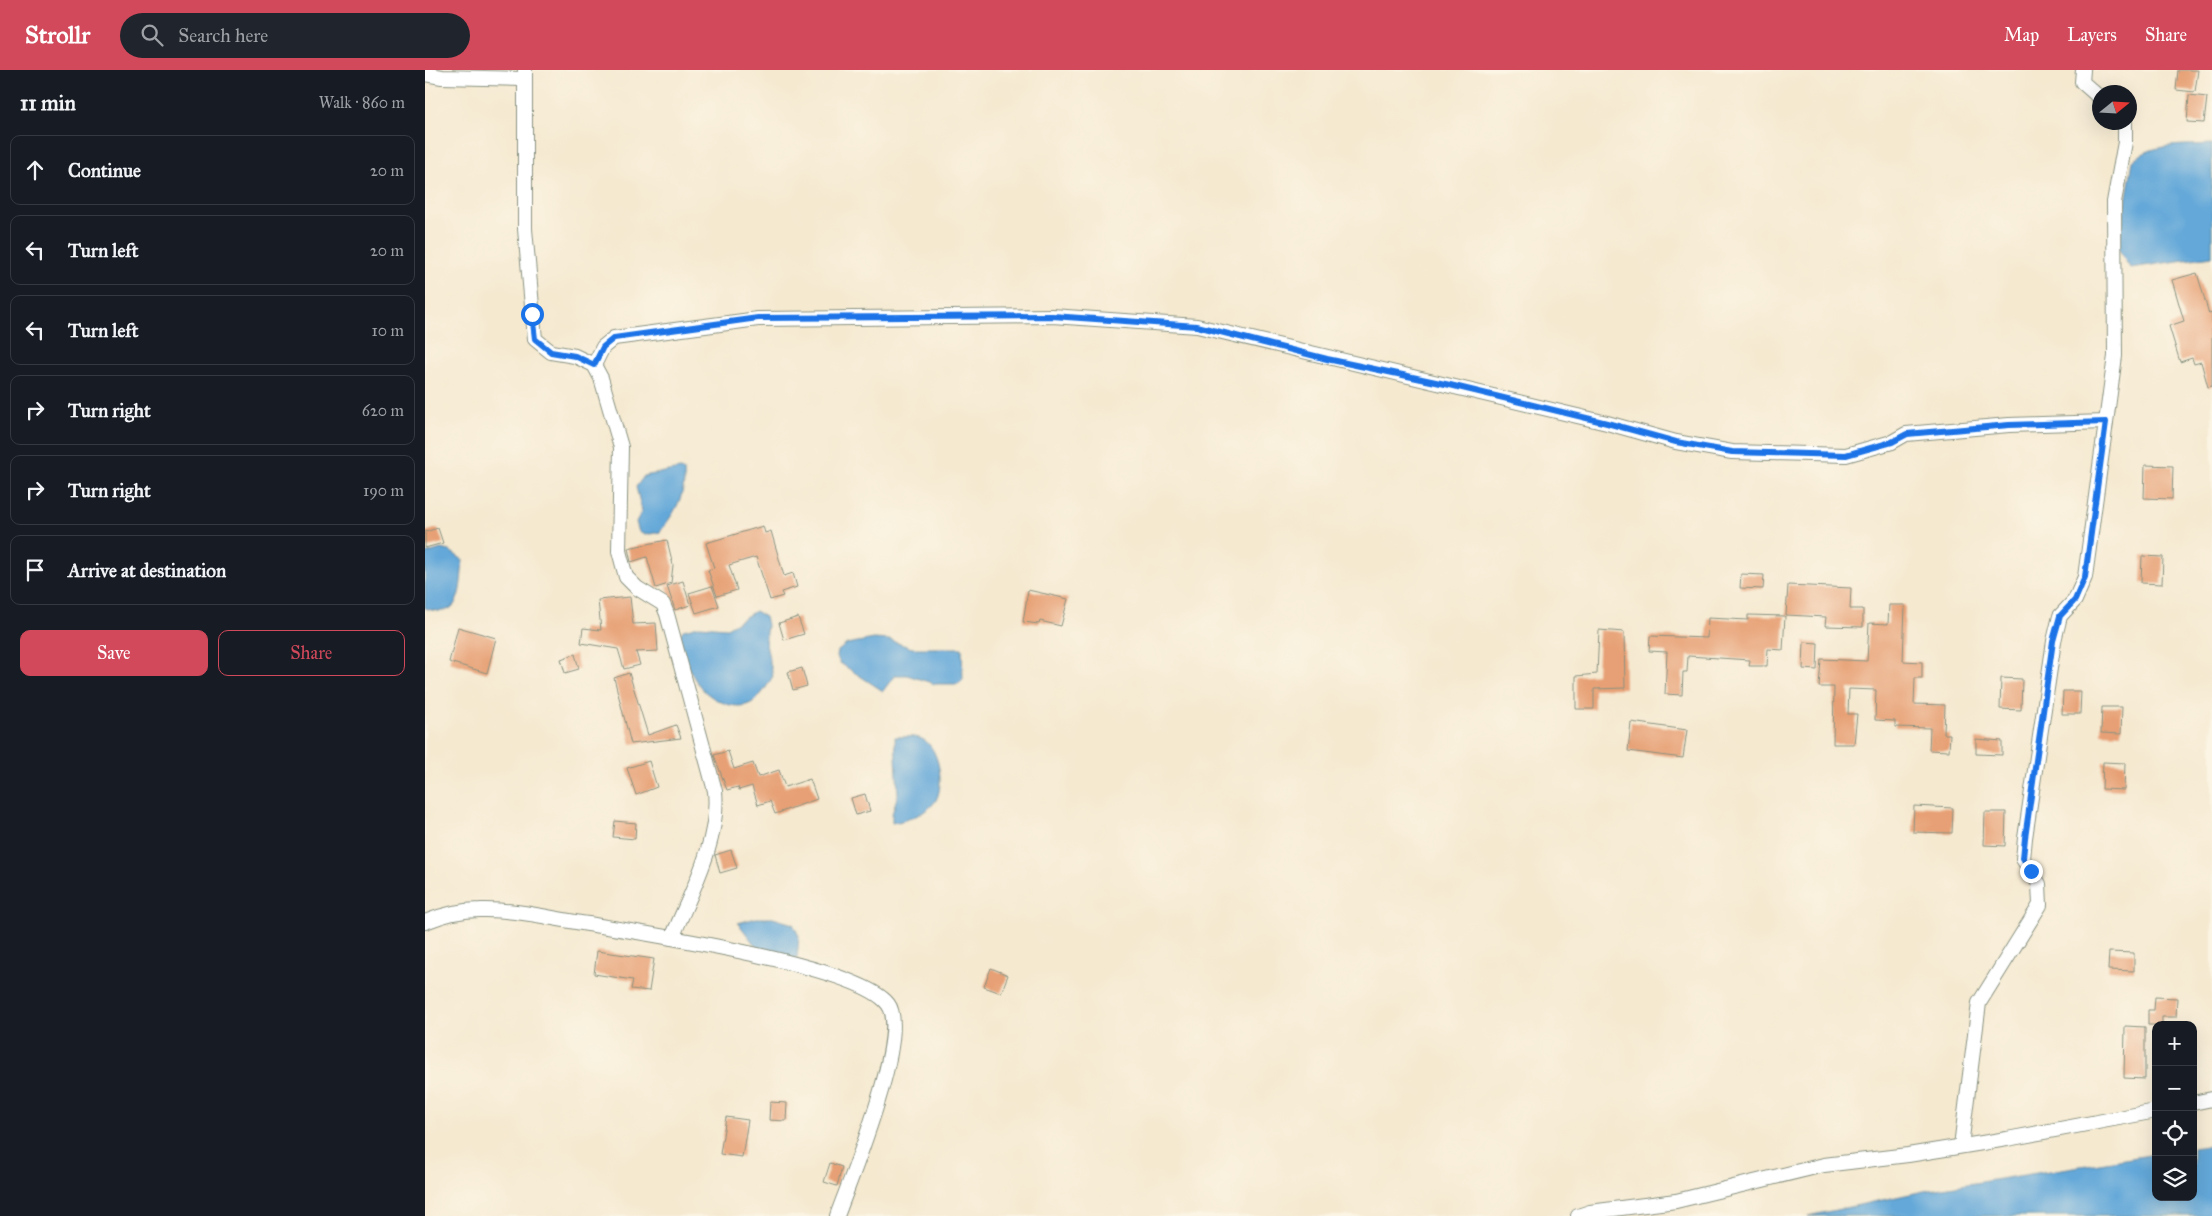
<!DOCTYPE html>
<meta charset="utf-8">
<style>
body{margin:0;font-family:"IM FELL Great Primer",serif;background:#20242c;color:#f1f3f6}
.controls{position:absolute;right:15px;bottom:15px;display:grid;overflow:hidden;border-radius:10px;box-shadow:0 5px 20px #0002}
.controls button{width:45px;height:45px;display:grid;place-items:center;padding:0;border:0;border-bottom:1px solid #363941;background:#171b24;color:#f1f3f6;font:25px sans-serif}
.compass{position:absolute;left:1667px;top:15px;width:45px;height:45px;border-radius:50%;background:#171b24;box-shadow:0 5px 20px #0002;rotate:72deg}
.stop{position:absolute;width:15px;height:15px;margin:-11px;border:4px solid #1a73e8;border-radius:50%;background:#fff}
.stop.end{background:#1a73e8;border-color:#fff;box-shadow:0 1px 5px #0008}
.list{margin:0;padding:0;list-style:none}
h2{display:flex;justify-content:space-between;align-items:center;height:65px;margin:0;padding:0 20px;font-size:21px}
h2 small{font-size:16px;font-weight:400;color:#9ea1a6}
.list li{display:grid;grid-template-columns:32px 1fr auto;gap:15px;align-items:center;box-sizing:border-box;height:70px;margin:0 10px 10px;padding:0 10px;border:1px solid #363941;border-radius:10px}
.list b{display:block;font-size:19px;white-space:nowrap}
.list em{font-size:16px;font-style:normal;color:#9ea1a6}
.actions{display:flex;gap:10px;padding:15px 20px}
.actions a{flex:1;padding:11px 0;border:1px solid #d1495b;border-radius:10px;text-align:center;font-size:18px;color:#d1495b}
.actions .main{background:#d1495b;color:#fff}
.icon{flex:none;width:28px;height:28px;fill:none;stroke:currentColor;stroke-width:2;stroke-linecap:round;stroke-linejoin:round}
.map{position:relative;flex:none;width:1787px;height:1146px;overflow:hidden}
header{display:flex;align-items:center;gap:30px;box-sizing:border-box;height:70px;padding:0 25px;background:#d1495b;color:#fff}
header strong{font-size:24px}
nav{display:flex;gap:28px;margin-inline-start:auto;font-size:18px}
.search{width:350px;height:45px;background:#20242c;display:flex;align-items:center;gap:12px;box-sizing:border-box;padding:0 18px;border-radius:28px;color:#9ea1a6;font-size:19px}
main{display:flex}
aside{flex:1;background:#171b24}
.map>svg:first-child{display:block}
.water{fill:#63a8d9;stroke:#417286}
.building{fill:#e7a075}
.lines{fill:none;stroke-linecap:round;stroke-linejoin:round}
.street-casing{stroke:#8a9382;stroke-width:16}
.street{stroke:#fff;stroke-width:14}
.route{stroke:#1a73e8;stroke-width:6}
</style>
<header>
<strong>Strollr</strong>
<div class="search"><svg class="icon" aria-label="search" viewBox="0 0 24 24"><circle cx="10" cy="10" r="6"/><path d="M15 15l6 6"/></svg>Search here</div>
<nav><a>Map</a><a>Layers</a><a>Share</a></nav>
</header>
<main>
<aside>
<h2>11 min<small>Walk · 860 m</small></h2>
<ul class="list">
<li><svg class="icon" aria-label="ahead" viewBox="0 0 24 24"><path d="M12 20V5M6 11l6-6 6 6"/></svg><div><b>Continue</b></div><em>20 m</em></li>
<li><svg class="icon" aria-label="left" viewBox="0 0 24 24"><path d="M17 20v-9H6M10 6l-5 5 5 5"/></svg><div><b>Turn left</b></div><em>20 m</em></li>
<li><svg class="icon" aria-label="left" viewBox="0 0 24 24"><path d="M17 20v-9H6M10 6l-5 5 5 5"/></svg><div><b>Turn left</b></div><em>10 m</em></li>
<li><svg class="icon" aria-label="right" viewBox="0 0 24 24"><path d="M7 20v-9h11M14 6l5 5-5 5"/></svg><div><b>Turn right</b></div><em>620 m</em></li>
<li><svg class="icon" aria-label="right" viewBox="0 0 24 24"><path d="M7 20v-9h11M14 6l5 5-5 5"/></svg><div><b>Turn right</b></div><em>190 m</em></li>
<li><svg class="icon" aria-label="arrive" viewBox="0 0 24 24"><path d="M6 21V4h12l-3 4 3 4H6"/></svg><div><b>Arrive at destination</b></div></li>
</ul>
<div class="actions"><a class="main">Save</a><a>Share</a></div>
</aside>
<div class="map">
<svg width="1787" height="1146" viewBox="0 0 1787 1146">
<rect width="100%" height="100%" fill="#fcf5e5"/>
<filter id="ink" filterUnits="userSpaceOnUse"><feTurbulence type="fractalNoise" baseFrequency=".02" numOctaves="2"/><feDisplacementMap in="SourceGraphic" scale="10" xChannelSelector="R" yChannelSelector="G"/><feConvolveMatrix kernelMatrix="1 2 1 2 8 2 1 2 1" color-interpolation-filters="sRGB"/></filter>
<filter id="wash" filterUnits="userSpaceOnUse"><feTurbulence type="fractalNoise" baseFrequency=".0096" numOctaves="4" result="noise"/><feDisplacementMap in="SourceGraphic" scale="20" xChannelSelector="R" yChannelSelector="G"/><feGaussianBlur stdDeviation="1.12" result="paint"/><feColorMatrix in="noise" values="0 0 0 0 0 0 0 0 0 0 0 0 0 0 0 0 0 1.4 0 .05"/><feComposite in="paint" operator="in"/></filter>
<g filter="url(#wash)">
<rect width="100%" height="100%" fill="#f5e9d0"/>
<!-- water -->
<g class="water">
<path d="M1787,74V186L1705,198L1693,178L1708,91C1727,72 1761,76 1787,74Z"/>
<path d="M255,399L259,401C261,426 249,443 235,462L220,465L214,462L211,452L217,441L211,417L219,406Z"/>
<path d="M16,479L25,481L38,490C35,517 38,552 0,538V484Z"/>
<path d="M330,541L340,547L342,555L340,570L348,606C342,616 336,627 326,633C310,642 284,629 274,615C264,602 258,585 253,569L258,560L274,556L302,558Z"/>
<path d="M449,569L464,570L487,578H537L538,610L533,614H510L482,605H470L458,621L415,593L412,587L413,581L422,574Z"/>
<path d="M470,667C478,667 487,666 494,668C514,673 520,714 511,730C504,743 481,751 467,753V744L473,724Z"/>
<path d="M331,848H348L368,854L374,866L372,889L333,879L313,853Z"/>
<path d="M1787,1075V1146H1383L1499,1121L1731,1084V1127H1768V1078Z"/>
</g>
<g id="blocks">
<!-- building -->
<g class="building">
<path d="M1753,0H1773L1770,22L1751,20Z"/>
<path d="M1764,25L1782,27L1779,53L1762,52Z"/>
<path d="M1772,203L1784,244L1787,243V316L1783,317L1776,292L1769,294L1767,288L1755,292L1744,256L1759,251L1747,210Z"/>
<path d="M1720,395L1748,396L1747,429L1719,428Z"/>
<path d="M338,456L340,463L346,461L359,506L368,503L372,517L356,522L358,526L345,530L331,487L304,495L312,520L292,526L283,500L289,498L281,473Z"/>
<path d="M13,458L18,473L0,478V462Z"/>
<path d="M242,470L248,495L246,513L231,518L222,487L206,492L203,478Z"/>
<path d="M1717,486L1738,487L1737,514L1716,513Z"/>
<path d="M1316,504L1339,505L1338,519L1315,518Z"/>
<path d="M258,511L265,535L250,540L242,516Z"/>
<path d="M1363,515L1426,518L1425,539H1438V557L1400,556L1401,547L1361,545Z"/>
<path d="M287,516L294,536L271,543L264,523Z"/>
<path d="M603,520L643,529L636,556L615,551L614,554L598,552Z"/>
<path d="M205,527L208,554L231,553L233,581L211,582L215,595L199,599L193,579L156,573L158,558L176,560L173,530Z"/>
<path d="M1464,535H1480L1478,591L1497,592V608H1490L1489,634L1520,635L1519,664H1525L1524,681L1504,680L1505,658L1470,657V651L1450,650L1451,620L1424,619L1423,644H1432L1429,674H1408L1409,617H1394L1396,589L1442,591L1444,553L1463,554Z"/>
<path d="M1323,545L1360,546L1358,580L1343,579L1342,596H1324L1325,590L1263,586L1262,602H1258L1257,625L1240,624L1242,582L1224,581L1225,566L1282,568L1283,548L1323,550Z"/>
<path d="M373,547L379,564L359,570L354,553Z"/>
<path d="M33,557L71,568L62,603L24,592Z"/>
<path d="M1174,560L1199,562L1200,618L1169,619V639H1151V606L1172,604Z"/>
<path d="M1379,572L1393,573L1392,600L1378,599Z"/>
<path d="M150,584L154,599L140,603L136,589Z"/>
<path d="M377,598L382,616L368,620L363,602Z"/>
<path d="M204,603L223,665L251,655L256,668L206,674L189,608Z"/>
<path d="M1576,608L1597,609L1596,640L1575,639Z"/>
<path d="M1638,621H1656L1655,644H1637Z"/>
<path d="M1677,637H1697L1696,664L1676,663Z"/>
<path d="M1206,652L1262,660L1258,688L1203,681Z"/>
<path d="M1551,669L1577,671V685L1551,684Z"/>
<path d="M303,681L309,699L328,693L333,707L354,700L360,717L385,709L392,729L350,744L345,731L333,735L327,716L314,720L313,717L302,720L289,685Z"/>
<path d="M224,691L232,717L211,725L202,698Z"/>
<path d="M1678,692L1700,693L1699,720L1677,719Z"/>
<path d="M440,724L445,741L431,745L426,728Z"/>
<path d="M1489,736L1528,738L1527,763L1488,762Z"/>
<path d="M1560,742H1581L1580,776L1559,775Z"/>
<path d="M190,751L211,753L210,769L188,767Z"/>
<path d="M306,780L312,798L295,803L290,785Z"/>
<path d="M172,881L229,889L224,921L206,919L208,910L169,904Z"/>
<path d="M1684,882L1709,883V901L1683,900Z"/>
<path d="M566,898L583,905L576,923L559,917Z"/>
<path d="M1730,927L1752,928L1751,947H1737V955H1723V940H1729Z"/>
<path d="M1700,956L1720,957V1009L1699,1008Z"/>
<path d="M345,1032L362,1033L361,1051L344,1050Z"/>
<path d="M301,1047L323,1050L317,1087L295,1084Z"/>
<path d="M405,1093L417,1097L412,1116L399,1112Z"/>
</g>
</g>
</g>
<g filter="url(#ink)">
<use href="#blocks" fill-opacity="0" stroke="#8a9382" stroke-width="1"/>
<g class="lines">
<defs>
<g id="street">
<path d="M100,0V159L110,269L126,282L150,286L169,295L176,308L196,377L194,481L201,507L212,518L238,534L242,544L290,721C295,771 266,822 247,868"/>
<path d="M1658,0L1657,12L1674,27"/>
<path d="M0,4L17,7L100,9"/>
<path d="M169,295L178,277L189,268L333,249L627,246L772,256L1182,353L1251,372L1307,382L1421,385L1467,372L1481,364L1584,355L1681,352"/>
<path d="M0,852C17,845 37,840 55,840C91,839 128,849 163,854C218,863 433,895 463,934C486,963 425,1110 412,1146"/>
<path d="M1768,1033L1787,1029"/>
<path d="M1536,1076L1554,933L1615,835L1614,814L1598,789L1600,768L1629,571L1635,546L1650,530L1660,507L1690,286L1689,132L1700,72V52"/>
<path d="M1153,1146L1165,1142L1251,1131L1399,1095L1483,1085L1582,1069L1731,1041"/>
</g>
</defs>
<!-- street casing -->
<use href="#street" class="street-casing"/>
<!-- street -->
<use href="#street" class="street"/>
</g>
</g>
<g class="lines" filter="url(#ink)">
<!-- route -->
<path class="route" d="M107,244L110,269L126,282L150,286L169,295L178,277L189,268L333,248L627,246L772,256L902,289L1025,315L1182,353L1251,372L1307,382L1421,385L1467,372L1482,364L1584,355L1681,352L1660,507L1650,530L1635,546L1628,571L1600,768L1598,788L1606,801"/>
</g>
</svg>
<div class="controls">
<button>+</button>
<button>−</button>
<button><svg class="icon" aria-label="locate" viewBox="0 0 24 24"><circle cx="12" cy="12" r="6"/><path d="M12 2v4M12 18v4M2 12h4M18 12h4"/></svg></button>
<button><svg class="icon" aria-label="layers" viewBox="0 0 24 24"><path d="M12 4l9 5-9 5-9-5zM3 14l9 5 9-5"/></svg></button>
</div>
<svg class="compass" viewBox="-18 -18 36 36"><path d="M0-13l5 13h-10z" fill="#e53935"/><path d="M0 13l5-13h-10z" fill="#9ea1a6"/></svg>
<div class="stop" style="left:107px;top:244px"></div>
<div class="stop end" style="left:1606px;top:801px"></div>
</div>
</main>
